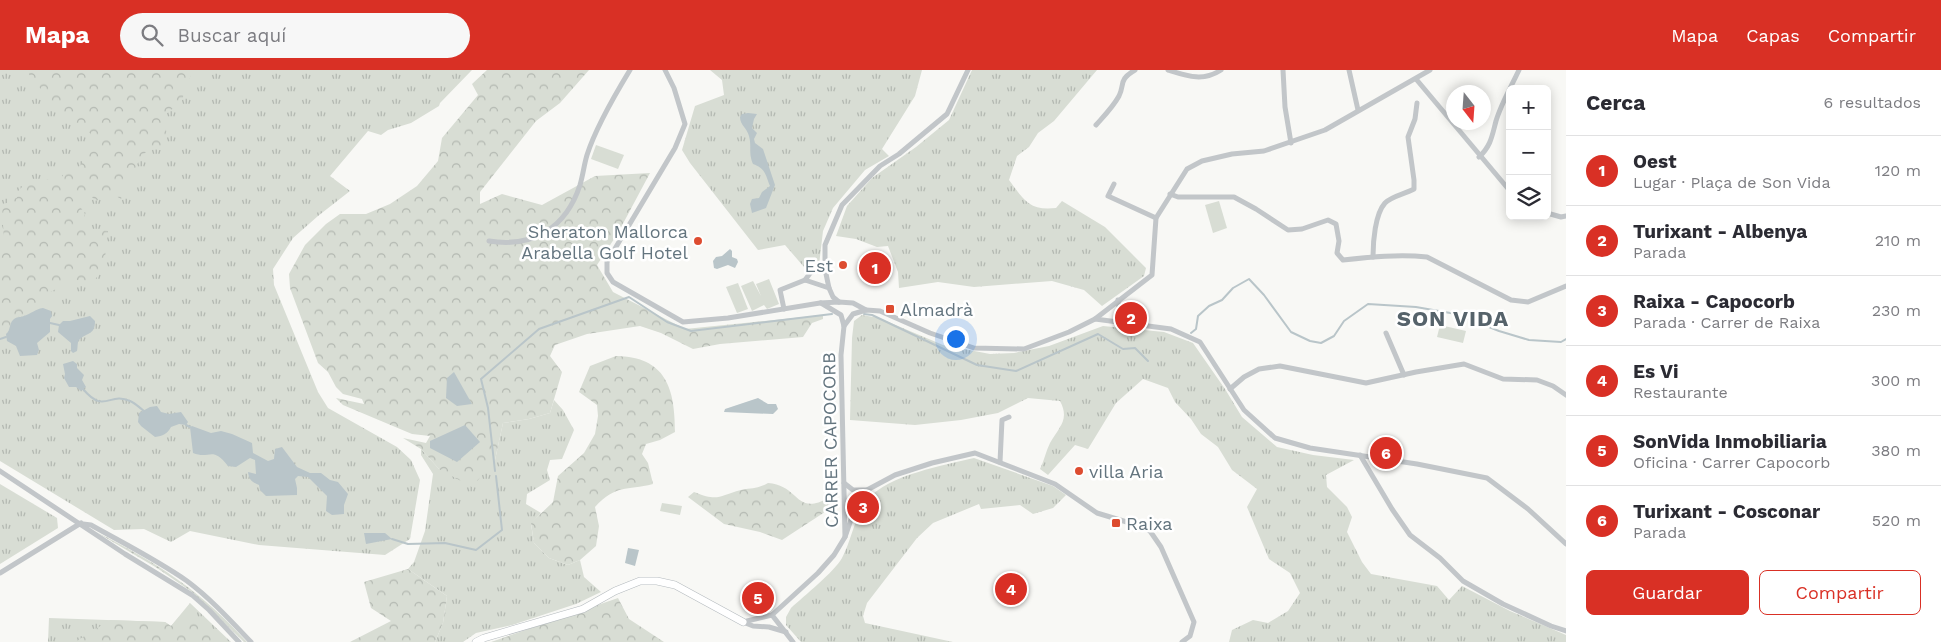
<!DOCTYPE html>
<html lang="es">
<meta charset="utf-8">
<style>
body{margin:0;font-family:"Work Sans",sans-serif;background:#f7f7f7;color:#2b2b33}
.controls{position:absolute;right:15px;top:15px;display:grid;overflow:hidden;border-radius:8px;box-shadow:0 2px 12px #0003}
.controls button{width:45px;height:45px;display:grid;place-items:center;padding:0;border:0;border-bottom:1px solid #e1e1e2;background:#fff;color:#2b2b33;font:25px sans-serif}
.compass{position:absolute;left:1446px;top:15px;width:45px;height:45px;border-radius:50%;background:#fff;box-shadow:0 2px 12px #0003;rotate:163deg}
.you{position:absolute;left:955px;top:268px;width:18px;height:18px;margin:-12px;border:4px solid #fff;border-radius:50%;background:#1a73e8;box-shadow:0 0 0 8px #1a73e833}
.badge{display:grid;place-items:center;width:32px;height:32px;border-radius:50%;background:#d93025;color:#fff;font-size:16px;font-weight:700}
.pin{position:absolute;translate:-50% -50%;border:2px solid #fff;box-shadow:0 1px 5px #0006}
.list{margin:0;padding:0;list-style:none}
h2{display:flex;justify-content:space-between;align-items:center;height:65px;margin:0;padding:0 20px;font-size:21px}
h2 small{font-size:16px;font-weight:400;color:#7c7c81}
.list li{display:grid;grid-template-columns:32px 1fr auto;gap:15px;align-items:center;box-sizing:border-box;height:70px;padding:0 20px;border-top:1px solid #e1e1e2}
.list b{display:block;font-size:19px;white-space:nowrap}
.list p{margin:0;font-size:16px;white-space:nowrap;color:#7c7c81}
.list em{font-size:16px;font-style:normal;color:#7c7c81}
.actions{display:flex;gap:10px;padding:15px 20px}
.actions a{flex:1;padding:11px 0;border:1px solid #d93025;border-radius:8px;text-align:center;font-size:18px;color:#d93025}
.actions .main{background:#d93025;color:#fff}
.icon{flex:none;width:28px;height:28px;fill:none;stroke:currentColor;stroke-width:2;stroke-linecap:round;stroke-linejoin:round}
.map{position:relative;flex:none;width:1566px;height:572px;overflow:hidden}
header{display:flex;align-items:center;gap:30px;box-sizing:border-box;height:70px;padding:0 25px;background:#d93025;color:#fff}
header strong{font-size:24px}
nav{display:flex;gap:28px;margin-inline-start:auto;font-size:18px}
.search{width:350px;height:45px;background:#f7f7f7;display:flex;align-items:center;gap:12px;box-sizing:border-box;padding:0 18px;border-radius:28px;color:#7c7c81;font-size:19px}
main{display:flex}
aside{flex:1;background:#fff}
.map>svg:first-child{display:block}
.grass{fill:url(#grass-tufts)}
.forest{fill:url(#forest-crowns)}
.garden{fill:url(#garden-dots)}
.pitch{fill:#d8ddd4}
.water{fill:#b9c5c9}
.lines{fill:none;stroke-linecap:round;stroke-linejoin:round}
.stream{stroke:#b9c5c9;stroke-width:2}
.secondary-casing{stroke:#b4babe;stroke-width:8}
.street{stroke:#c2c6c9;stroke-width:5}
.secondary{stroke:#fff;stroke-width:7}
.poi-dot{fill:#dd4c30;stroke:#fff;stroke-width:2}
.labels{text-anchor:middle;dominant-baseline:central;stroke-width:5;stroke-linejoin:round;paint-order:stroke}
.poi-label{font-size:18px;fill:#64757f;stroke:#fff;text-anchor:start}
.street-label{font-size:18px;fill:#64757f;stroke:#fff}
.district-label{font-size:22px;font-weight:bold;letter-spacing:1px;fill:#56636b;stroke:#fff}
</style>
<header>
<strong>Mapa</strong>
<div class="search"><svg class="icon" aria-label="search" viewBox="0 0 24 24"><circle cx="10" cy="10" r="6"/><path d="M15 15l6 6"/></svg>Buscar aquí</div>
<nav><a>Mapa</a><a>Capas</a><a>Compartir</a></nav>
</header>
<main>
<div class="map">
<svg width="1566" height="572" viewBox="0 0 1566 572">
<defs>
<pattern id="grass-tufts" width="24" height="20" patternUnits="userSpaceOnUse" patternTransform="scale(1.25)"><rect width="24" height="20" fill="#d8ddd4"/><path d="M3 7l-1-3M5 7V3M7 7l1-3M15 17l-1-3M17 17v-4M19 17l1-3" fill="none" stroke="#b3b8b1"/></pattern>
<pattern id="forest-crowns" width="20" height="18" patternUnits="userSpaceOnUse" patternTransform="scale(1.25)"><rect width="20" height="18" fill="#d8ddd4"/><path d="M2 6a3 3 0 1 1 6 0M12 15a3 3 0 1 1 6 0" fill="none" stroke="#b3b8b1"/></pattern>
<pattern id="garden-dots" width="8" height="8" patternUnits="userSpaceOnUse" patternTransform="scale(1.25)"><rect width="8" height="8" fill="#d8ddd4"/><path d="M2 2h.1M6 6h.1" fill="none" stroke="#b3b8b1" stroke-width="1.8" stroke-linecap="round"/></pattern>
</defs>
<rect width="100%" height="100%" fill="#f8f8f5"/>
<!-- grass -->
<g class="grass">
<path d="M0,0H472L440,33L439,36L411,53L388,60L381,65L368,61L330,106L350,121L318,146L293,168L273,199L274,215L318,322L328,338L397,377L411,390L420,410L410,469L385,485L259,475L190,461L171,472L144,459L114,460L0,391Z"/>
<path d="M710,0H922L915,26L882,79L889,86L865,100L833,138L823,161L819,195L804,197L785,175L758,180L690,93L682,80L695,36L724,25L722,10Z"/>
<path d="M972,0H1097L1054,51L1038,63L1029,77L1017,86L1009,110C1024,130 1029,141 1056,138L1062,131L1105,157L1146,198L1144,206L1102,236L1084,220L1052,211L974,217L938,212L899,218L898,202L888,176L877,177L856,169L836,166L847,136L872,108L916,77L949,50Z"/>
<path d="M862,245L879,248L943,275L990,284L1014,283L1049,276L1103,256L1164,262L1193,273L1225,319L1242,347L1277,377L1313,385L1354,390L1326,405L1327,417L1347,437L1352,447L1347,462L1362,492L1371,504L1437,516L1449,530L1462,516L1510,541L1566,565V572H1229L1232,560L1253,550L1268,553L1288,541L1300,523L1290,503L1269,489L1247,437L1257,419L1232,400L1218,377L1201,364L1191,349L1175,332L1168,318L1143,309L1116,333L1088,379L1075,375L1048,405L1040,399C1044,391 1046,381 1050,373C1059,357 1070,350 1060,331L1028,328L998,343L961,350L915,355L850,350L852,268L854,251Z"/>
<path d="M554,330L563,340L574,360L562,389L550,390L547,400L550,410L527,424L526,434L541,443L531,454L534,473L549,488L568,495L580,490L584,507L601,522L576,534L512,555L476,563L463,572H435L443,553L447,526L408,499L414,492L425,461L433,404L421,385V379L439,399L495,390L503,353L529,349L550,343Z"/>
<path d="M974,388L1053,416L1066,425L1053,438L1033,444L1020,435L981,439L979,434L933,453L917,468L867,533L863,546L865,553L953,572H801L786,555V547L791,538C804,526 834,502 842,488C852,469 855,445 868,429C888,405 945,395 974,388Z"/>
<path d="M0,414L57,448L58,458L0,494Z"/>
<path d="M190,533L231,572H48L49,548L165,552L171,556Z"/>
</g>
<!-- forest -->
<g class="forest">
<path d="M28,0H193L181,32L161,48C168,60 169,69 161,80L150,79L141,86L121,129L111,123L96,131L87,122L82,124L79,135L85,144L82,153L84,158L108,161L104,197L94,211L75,210L50,222L51,231L47,238L36,239L24,246L16,247L11,252L9,262L0,268V175L4,173L2,134L7,133L9,129L17,128L15,124L27,112L62,107L65,100H77L94,77L90,63H83L73,51L58,42L37,14L31,11Z"/>
<path d="M487,0H589L560,33L536,51L480,122V134L502,124L542,135L595,106L650,103L618,163L597,195L613,222L685,259L823,245V249L812,253L803,267L720,274L693,279L661,263L640,256L587,264L555,275L550,286L562,302L550,343L529,349L503,353L495,390L472,417L439,399L421,379L403,368L426,373L430,366L412,364L343,335L336,328L364,334L362,329L343,324L336,317L328,302L318,293L290,218L289,204L305,175L326,154L340,144H366L390,134L417,116L438,91L442,68L478,25L472,14Z"/>
<path d="M616,286C666,287 675,318 675,362L660,370L646,374L642,384L648,393L653,414C626,421 616,414 595,437L599,456L596,476L580,490L568,495L549,488L534,473L531,453L553,432L558,406L584,383L595,364L598,346L597,335L579,322L590,296Z"/>
<path d="M768,413C801,416 794,446 829,428L831,438L782,470L760,462L724,454L688,427L694,422C719,432 718,426 741,420C753,417 755,420 768,413Z"/>
<path d="M408,499L447,526L443,553L435,572H350L391,551L371,538L364,512Z"/>
<path d="M618,528L629,549L664,572H491Z"/>
<path d="M180,546C196,557 215,558 229,572H75L110,550L165,552L171,556Z"/>
</g>
<!-- garden -->
<path class="garden" d="M96,462C157,492 201,521 247,572H244L192,522L157,498Z"/>
<!-- pitch -->
<g class="pitch">
<path d="M596,75L624,85L618,99L591,89Z"/>
<path d="M1219,131L1227,158L1213,163L1205,135Z"/>
<path d="M769,209L779,234L767,239L764,235L752,241L741,216L753,211L761,226L756,214Z"/>
<path d="M738,213L748,239L737,243L726,217Z"/>
<path d="M1440,255L1466,261L1463,273L1437,267Z"/>
<path d="M662,433L682,436L680,445L660,441Z"/>
</g>
<!-- water -->
<g class="water">
<path d="M748,43L757,44L754,49L752,58L757,63L754,69L755,73L763,79L775,115L766,138L752,143L750,134L752,129L759,128L762,122L770,116C765,104 766,99 753,94C748,82 752,77 749,66C747,58 740,55 740,47L742,44Z"/>
<path d="M730,179L732,181V187L737,189L738,192L735,198L728,195L717,199L714,198L713,191L716,187L722,186Z"/>
<path d="M43,238L51,241L52,246L50,249V262L37,273L39,280L37,285L20,286L16,276L7,271L6,264C11,260 9,254 13,250C17,246 19,248 24,246C31,244 35,239 43,238Z"/>
<path d="M90,246L95,251C95,265 88,262 80,269C77,271 78,277 77,281L73,283L71,281V273L58,262L59,255L63,251H70Z"/>
<path d="M73,291L77,294V298L84,305L82,310L86,317L81,321L76,317H69L64,308L65,304L63,294Z"/>
<path d="M454,302L472,334L457,336L446,328L447,308Z"/>
<path d="M758,328L768,334H776L778,339L773,344L724,342L725,339Z"/>
<path d="M157,336L161,342L169,344L181,342L188,352L186,355L179,354L171,357C167,364 163,366 155,367L141,356L138,352L139,343L150,337Z"/>
<path d="M465,355L480,372L457,392L430,378V371Z"/>
<path d="M192,356L211,363L221,361L232,364L252,373L253,383L268,391L274,389L275,379L282,377L297,397L310,403H321L330,410L338,412L348,424L344,435V444L332,445L326,441L327,426L308,407L298,406L295,409L297,418V425L266,426L260,420L259,415C252,412 249,410 248,402L256,404L255,390L250,388L236,397L228,396C212,375 210,390 193,383L190,357Z"/>
<path d="M364,463H385L392,469L366,474Z"/>
<path d="M628,478L639,480L635,496L625,493Z"/>
</g>
<g class="lines">
<!-- stream -->
<g class="stream">
<path d="M864,244L872,245L977,295L1016,301L1098,264L1123,279L1135,278L1148,291"/>
<path d="M50,253L59,255"/>
<path d="M1191,263L1196,259L1198,246L1209,236L1222,230L1233,218L1249,209L1264,225L1291,262L1310,271L1321,273L1334,266L1344,251L1368,234L1416,237L1456,244L1499,261L1529,270L1561,272L1566,269"/>
<path d="M0,269L6,267"/>
<path d="M83,319C105,345 109,321 130,331C135,333 140,338 144,341"/>
<path d="M186,355L190,357"/>
<path d="M495,401L488,338L481,309L539,259L629,227L667,252L691,261L832,244"/>
<path d="M392,469L408,474L445,473L476,480L502,460L496,406"/>
</g>
<defs>
<path id="secondary" d="M476,572L484,568L583,539L615,521L640,511H657L675,515L743,552"/>
</defs>
<!-- secondary casing -->
<use href="#secondary" class="secondary-casing"/>
<!-- street -->
<g class="street">
<path d="M665,0L674,18L685,54L675,78L607,192V203L613,212L683,252L728,248L820,233L839,232L853,233L866,240"/>
<path d="M1168,0C1187,6 1203,12 1221,0"/>
<path d="M1283,0L1285,37L1291,73"/>
<path d="M1349,0L1358,40"/>
<path d="M1416,9L1510,121"/>
<path d="M1096,55C1104,46 1113,37 1119,26C1125,14 1118,10 1135,0"/>
<path d="M1479,87C1491,76 1492,66 1496,51C1501,34 1511,17 1519,0"/>
<path d="M1114,114L1108,126L1156,148"/>
<path d="M1170,124L1178,127H1234L1256,139L1288,160L1302,159L1328,150L1336,154L1339,171L1337,183L1343,190C1371,187 1399,184 1427,187L1511,230L1528,232L1566,216"/>
<path d="M1547,143L1561,147L1566,146"/>
<path d="M489,171C533,178 566,158 580,115C583,105 584,95 587,85C595,60 616,23 630,0"/>
<path d="M1373,187C1373,172 1375,144 1385,133C1392,126 1405,124 1414,119V110L1408,67L1415,49L1417,33"/>
<path d="M805,210L811,202L825,199"/>
<path d="M1118,230L1120,245L1125,253"/>
<path d="M839,232L833,227L829,218L825,199V175L842,135L880,96L899,84L947,44L968,0"/>
<path d="M784,239L780,220L805,210L829,218"/>
<path d="M1095,249L1171,259L1200,272L1244,340L1275,368L1310,378L1417,394L1487,408L1528,439L1566,474"/>
<path d="M844,256L853,244L866,240L880,241L930,263L974,278L1024,279L1069,262L1095,249L1152,205L1156,148L1187,99L1202,91L1232,84L1264,81L1325,60L1430,0"/>
<path d="M1386,263L1404,305"/>
<path d="M1230,319L1244,307L1259,299L1280,296L1366,313L1416,302L1464,294L1503,309L1537,310L1553,316L1566,325"/>
<path d="M1360,385L1392,439L1410,465L1440,488L1463,511L1503,534L1551,556L1566,561"/>
<path d="M1000,392L1002,350L1009,347"/>
<path d="M0,401L125,484L192,525L209,540L239,572"/>
<path d="M844,413L853,420H867"/>
<path d="M83,454L91,455C123,473 157,490 187,511C210,528 231,551 251,572"/>
<path d="M845,467L855,438L867,420L895,405L932,393L975,383L1055,414L1097,443L1140,456L1150,461L1161,477L1194,552L1190,566L1182,572"/>
<path d="M0,503L81,453"/>
<path d="M772,545L793,572"/>
<path d="M743,552L772,545L818,503L834,485L845,467L841,285L844,256L841,245L821,233"/>
<path d="M743,552L753,556L769,557L786,562"/>
</g>
<!-- secondary -->
<use href="#secondary" class="secondary"/>
</g>
<!-- markers -->
<g class="poi-dot">
<circle cx="698" cy="171" r="5"/>
<circle cx="843" cy="195" r="5"/>
<rect x="885" y="234" width="10" height="10" rx="2.5"/>
<circle cx="1079" cy="401" r="5"/>
<rect x="1111" y="448" width="10" height="10" rx="2.5"/>
</g>
<g class="labels">
<!-- poi labels -->
<g class="poi-label">
<text x="688" y="161" text-anchor="end">Sheraton Mallorca<tspan x="688" dy="21">Arabella Golf Hotel</tspan></text>
<text x="833" y="195" text-anchor="end">Est</text>
<text x="900" y="239">Almadrà</text>
<text x="1089" y="401">villa Aria</text>
<text x="1126" y="453">Raixa</text>
</g>
<!-- street labels -->
<g class="street-label">
<text transform="translate(830 370) rotate(-91)">CARRER CAPOCORB</text>
</g>
<!-- district labels -->
<g class="district-label">
<text x="1453" y="248">SON VIDA</text>
</g>
</g>
</svg>
<div class="controls">
<button>+</button>
<button>−</button>
<button><svg class="icon" aria-label="layers" viewBox="0 0 24 24"><path d="M12 4l9 5-9 5-9-5zM3 14l9 5 9-5"/></svg></button>
</div>
<svg class="compass" viewBox="-18 -18 36 36"><path d="M0-13l5 13h-10z" fill="#e53935"/><path d="M0 13l5-13h-10z" fill="#7c7c81"/></svg>
<div class="you"></div>
<div class="pin badge" style="left:875px;top:198px">1</div>
<div class="pin badge" style="left:1131px;top:248px">2</div>
<div class="pin badge" style="left:863px;top:437px">3</div>
<div class="pin badge" style="left:1011px;top:519px">4</div>
<div class="pin badge" style="left:758px;top:528px">5</div>
<div class="pin badge" style="left:1386px;top:383px">6</div>
</div>
<aside>
<h2>Cerca<small>6 resultados</small></h2>
<ul class="list">
<li><span class="badge">1</span><div><b>Oest</b><p>Lugar · Plaça de Son Vida</p></div><em>120 m</em></li>
<li><span class="badge">2</span><div><b>Turixant - Albenya</b><p>Parada</p></div><em>210 m</em></li>
<li><span class="badge">3</span><div><b>Raixa - Capocorb</b><p>Parada · Carrer de Raixa</p></div><em>230 m</em></li>
<li><span class="badge">4</span><div><b>Es Vi</b><p>Restaurante</p></div><em>300 m</em></li>
<li><span class="badge">5</span><div><b>SonVida Inmobiliaria</b><p>Oficina · Carrer Capocorb</p></div><em>380 m</em></li>
<li><span class="badge">6</span><div><b>Turixant - Cosconar</b><p>Parada</p></div><em>520 m</em></li>
</ul>
<div class="actions"><a class="main">Guardar</a><a>Compartir</a></div>
</aside>
</main>
